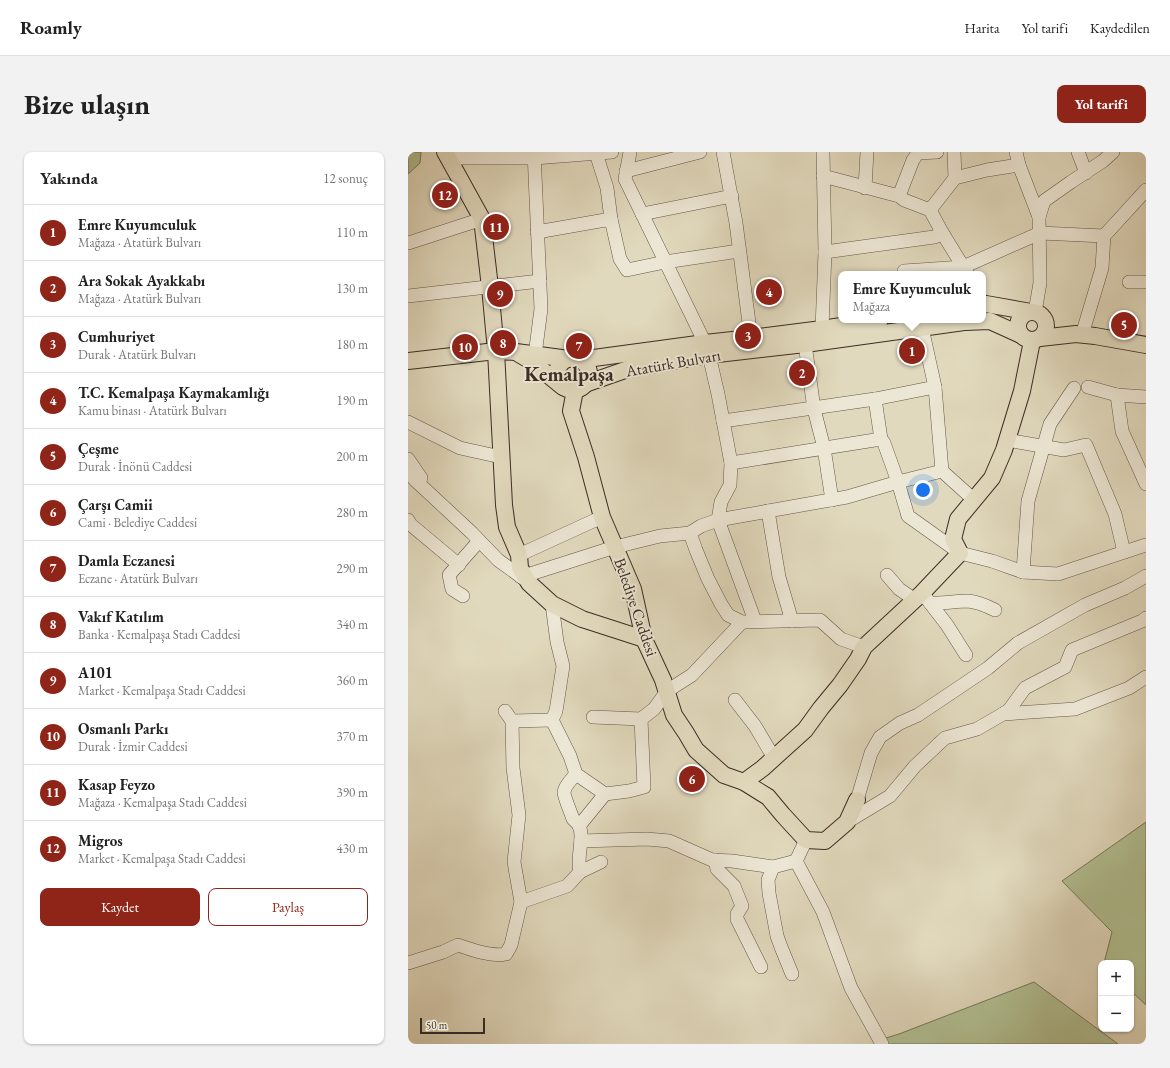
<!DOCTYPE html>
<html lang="tr">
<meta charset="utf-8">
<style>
body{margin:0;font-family:"EB Garamond",serif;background:#f2f2f2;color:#222}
.controls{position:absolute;right:12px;bottom:12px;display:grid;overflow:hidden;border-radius:8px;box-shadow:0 1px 3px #0004}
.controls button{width:36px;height:36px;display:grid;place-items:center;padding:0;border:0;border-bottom:1px solid #e0e0e0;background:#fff;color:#222;font:20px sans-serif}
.scale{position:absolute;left:12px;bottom:10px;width:65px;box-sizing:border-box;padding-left:4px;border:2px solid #3c2c25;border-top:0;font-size:11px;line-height:14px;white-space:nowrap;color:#3c2c25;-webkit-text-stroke:3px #ece6d4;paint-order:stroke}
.you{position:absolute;left:515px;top:338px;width:14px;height:14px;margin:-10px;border:3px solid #fff;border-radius:50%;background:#1a73e8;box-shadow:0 0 0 6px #1a73e833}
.badge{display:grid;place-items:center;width:26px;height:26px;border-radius:50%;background:#8f2418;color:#fff;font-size:13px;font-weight:700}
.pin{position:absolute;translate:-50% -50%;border:2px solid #fff;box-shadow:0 1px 4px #0006}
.popup{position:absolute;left:430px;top:119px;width:148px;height:52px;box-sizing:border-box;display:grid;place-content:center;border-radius:8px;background:#fff;filter:drop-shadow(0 1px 3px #0005);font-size:13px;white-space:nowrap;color:#767676}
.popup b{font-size:15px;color:#222}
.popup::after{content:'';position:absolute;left:50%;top:100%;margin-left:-8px;border:8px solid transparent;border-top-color:#fff}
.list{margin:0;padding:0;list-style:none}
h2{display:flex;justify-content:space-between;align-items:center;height:52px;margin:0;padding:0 16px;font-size:17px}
h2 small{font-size:13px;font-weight:400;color:#767676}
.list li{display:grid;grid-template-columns:26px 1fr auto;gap:12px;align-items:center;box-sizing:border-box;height:56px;padding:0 16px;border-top:1px solid #e0e0e0}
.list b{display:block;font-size:15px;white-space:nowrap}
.list p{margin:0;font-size:13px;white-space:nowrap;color:#767676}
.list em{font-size:13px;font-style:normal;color:#767676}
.actions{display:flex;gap:8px;padding:12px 16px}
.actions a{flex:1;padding:9px 0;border:1px solid #8f2418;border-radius:8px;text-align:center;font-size:14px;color:#8f2418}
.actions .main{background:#8f2418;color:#fff}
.map{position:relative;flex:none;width:738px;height:892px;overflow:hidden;border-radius:8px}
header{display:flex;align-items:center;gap:24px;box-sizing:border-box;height:56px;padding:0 20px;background:#fff;border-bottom:1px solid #e0e0e0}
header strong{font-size:19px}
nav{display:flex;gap:22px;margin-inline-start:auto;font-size:14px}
.intro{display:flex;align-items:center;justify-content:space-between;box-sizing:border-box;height:96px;padding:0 24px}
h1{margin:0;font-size:28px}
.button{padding:10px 18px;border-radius:8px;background:#8f2418;color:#fff;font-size:14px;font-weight:700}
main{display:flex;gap:24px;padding:0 24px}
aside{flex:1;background:#fff;border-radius:8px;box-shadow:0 1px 3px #0004}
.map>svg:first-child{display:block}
.green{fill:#b1bf92;stroke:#76765c}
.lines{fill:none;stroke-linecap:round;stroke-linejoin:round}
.minor-casing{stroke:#65574b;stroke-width:14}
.major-casing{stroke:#3c2c25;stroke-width:18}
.minor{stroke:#ece6d4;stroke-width:13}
.major{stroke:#e1d9bd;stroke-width:16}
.labels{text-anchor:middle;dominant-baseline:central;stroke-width:4;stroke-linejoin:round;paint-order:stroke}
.street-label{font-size:16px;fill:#3c2c25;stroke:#ece6d4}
.district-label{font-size:20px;font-weight:bold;fill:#3c2c25;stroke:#ece6d4}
</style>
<header>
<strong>Roamly</strong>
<nav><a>Harita</a><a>Yol tarifi</a><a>Kaydedilen</a></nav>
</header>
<div class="intro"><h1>Bize ulaşın</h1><a class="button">Yol tarifi</a></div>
<main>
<aside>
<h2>Yakında<small>12 sonuç</small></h2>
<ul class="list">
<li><span class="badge">1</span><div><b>Emre Kuyumculuk</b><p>Mağaza · Atatürk Bulvarı</p></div><em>110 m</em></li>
<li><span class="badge">2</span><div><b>Ara Sokak Ayakkabı</b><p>Mağaza · Atatürk Bulvarı</p></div><em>130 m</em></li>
<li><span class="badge">3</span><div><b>Cumhuriyet</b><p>Durak · Atatürk Bulvarı</p></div><em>180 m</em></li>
<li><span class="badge">4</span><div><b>T.C. Kemalpaşa Kaymakamlığı</b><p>Kamu binası · Atatürk Bulvarı</p></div><em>190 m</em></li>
<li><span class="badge">5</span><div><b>Çeşme</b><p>Durak · İnönü Caddesi</p></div><em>200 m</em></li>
<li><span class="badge">6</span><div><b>Çarşı Camii</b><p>Cami · Belediye Caddesi</p></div><em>280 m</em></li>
<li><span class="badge">7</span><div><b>Damla Eczanesi</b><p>Eczane · Atatürk Bulvarı</p></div><em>290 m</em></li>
<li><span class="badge">8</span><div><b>Vakıf Katılım</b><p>Banka · Kemalpaşa Stadı Caddesi</p></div><em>340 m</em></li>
<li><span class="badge">9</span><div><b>A101</b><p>Market · Kemalpaşa Stadı Caddesi</p></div><em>360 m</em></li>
<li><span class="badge">10</span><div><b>Osmanlı Parkı</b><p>Durak · İzmir Caddesi</p></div><em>370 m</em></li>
<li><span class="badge">11</span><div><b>Kasap Feyzo</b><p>Mağaza · Kemalpaşa Stadı Caddesi</p></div><em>390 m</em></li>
<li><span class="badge">12</span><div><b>Migros</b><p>Market · Kemalpaşa Stadı Caddesi</p></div><em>430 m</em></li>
</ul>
<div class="actions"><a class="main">Kaydet</a><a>Paylaş</a></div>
</aside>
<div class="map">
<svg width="738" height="892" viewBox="0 0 738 892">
<rect width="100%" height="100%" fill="#e1d9bd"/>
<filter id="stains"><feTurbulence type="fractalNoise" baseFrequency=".005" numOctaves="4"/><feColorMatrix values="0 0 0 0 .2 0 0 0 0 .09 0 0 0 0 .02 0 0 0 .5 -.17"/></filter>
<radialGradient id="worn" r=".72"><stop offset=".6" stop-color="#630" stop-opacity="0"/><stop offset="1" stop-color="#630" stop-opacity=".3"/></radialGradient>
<!-- green -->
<g class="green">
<path d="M0,0H13L12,11L0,22Z"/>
<path d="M738,670V853L723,839V811H696L704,780L654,729Z"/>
<path d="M626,830L710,892H480L478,886L491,882Z"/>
</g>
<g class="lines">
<defs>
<g id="minor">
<path d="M126,0L133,157L127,203"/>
<path d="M222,0L217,27L297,191L301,203L310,242L323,311L322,333L313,350L310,368L293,374L282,381L288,398L300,427L313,452L320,463L334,470L412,468L433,487L456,495"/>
<path d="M315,0L328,71L343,186"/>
<path d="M546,0L547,26"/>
<path d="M608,0L611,13L631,65"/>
<path d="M670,0L678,21"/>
<path d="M188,1L199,36L203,67"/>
<path d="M41,6H126L204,0"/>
<path d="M218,19L292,0"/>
<path d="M415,24L491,44L496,48L522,58L535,82L559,121"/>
<path d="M457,36L459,0"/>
<path d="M491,44L505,8L510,1L529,0"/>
<path d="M522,58L547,26L579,18L611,13"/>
<path d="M234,62L324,44"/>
<path d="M129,80L203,67L212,107L219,118L257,110L331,99"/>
<path d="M0,91L74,67"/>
<path d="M417,100L526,85L535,82"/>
<path d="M496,122V119L555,115L632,81L696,84"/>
<path d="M721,130H738"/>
<path d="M0,144L132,129"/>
<path d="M627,160L632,131L631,65L636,49L663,30L695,9L705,0"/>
<path d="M414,177L417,100L415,0"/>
<path d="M674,183L694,116L696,84L738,38"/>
<path d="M397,192L406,257L416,296L424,348"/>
<path d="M527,235L534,319L565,347"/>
<path d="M680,235L709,243L714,279L738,332"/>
<path d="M709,243L738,245"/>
<path d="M315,269L467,247L527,235L514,176"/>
<path d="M0,270L52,296L93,305"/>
<path d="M599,288L656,298L678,293L707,362L716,400"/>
<path d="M0,307L13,326"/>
<path d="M323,311L473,287"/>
<path d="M534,319L490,330L500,364L552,401L584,409L615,420L650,422L738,393"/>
<path d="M0,320L7,328L64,381L90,408L119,429"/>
<path d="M360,359L371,425L384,469"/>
<path d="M0,368L2,372L51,413"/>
<path d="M111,403L194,365"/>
<path d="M615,420L620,349L642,272L666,236"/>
<path d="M479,423L491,437L507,448"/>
<path d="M113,425L207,395L252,384L282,381"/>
<path d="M514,441L522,451C535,452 548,449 560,449C570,450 579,454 587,458"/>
<path d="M55,444L44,437L41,423L71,389"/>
<path d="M522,451L539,473L558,503"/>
<path d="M144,452L149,490L155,514L148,559L144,568"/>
<path d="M347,469L310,368L439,345L490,330L476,291L473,287L467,247"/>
<path d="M327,548L347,574L366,606"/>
<path d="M595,562L601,558L617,536L657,515L664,498L734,469L738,466"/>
<path d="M185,565L233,567L246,557L259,539L284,523L334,470"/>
<path d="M144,568L162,604L168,622L197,642L221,639L236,635L233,567"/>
<path d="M104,569L144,568"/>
<path d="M168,622C163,628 157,633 156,640C156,645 163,661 165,667C167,669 170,671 171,674C177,685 168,705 172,720"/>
<path d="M449,648L463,601L472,585L492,571L510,563L580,516L610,491L677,453L717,436L738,424"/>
<path d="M439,670L482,644L507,614L537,586L569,577L595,562L667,557L721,536L738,525"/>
<path d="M171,674L197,642"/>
<path d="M173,689L239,687L261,689L304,708L324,709L365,715L388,709L415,760L443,836L474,892"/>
<path d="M307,708L309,717L326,734L334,754L329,762V767L353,815"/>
<path d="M388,709L398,688"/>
<path d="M365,715L360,728L361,741L369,784L373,795L384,822"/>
<path d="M113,750L159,734L172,720L193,710"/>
<path d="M0,811L35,800L50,793C64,798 84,805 98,802L103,793L113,750L106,710L111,663L105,616L104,569L97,559"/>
</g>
<g id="major">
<path d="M37,0L74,67L82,135L88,199L96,353L99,375L111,403L112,416L121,431L144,452L174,467L236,487"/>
<path d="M575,153L578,152L623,160"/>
<circle cx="624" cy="174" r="14"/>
<path d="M632,186L668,182L687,184L738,193"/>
<path d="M111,202L123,209L155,235"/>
<circle cx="165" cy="222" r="16"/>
<path d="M171,208L297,191L343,186L414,177L472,168"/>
<path d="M0,209L88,199L108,200L161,207"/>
<path d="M177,232L220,217L301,203L397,192L556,170L582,169L613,183"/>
<path d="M167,238L163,259L178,305L194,365L225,437L236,487L255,528L266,563L278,581L288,598L316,623L336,630L360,645L375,663L398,688L417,689L439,670L449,648"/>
<path d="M336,630L355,616L397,578L413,556L432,533L450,507L456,495L514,441L552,401L545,387L550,367L584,326L596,298L614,239L624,189"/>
</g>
</defs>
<!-- minor casing -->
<use href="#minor" class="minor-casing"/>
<!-- major casing -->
<use href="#major" class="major-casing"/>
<!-- minor -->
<use href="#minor" class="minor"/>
<!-- major -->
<use href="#major" class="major"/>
</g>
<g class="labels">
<!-- street labels -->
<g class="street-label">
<text transform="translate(265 211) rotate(-10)">Atatürk Bulvarı</text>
<text transform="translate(228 455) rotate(71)">Belediye Caddesi</text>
</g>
<!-- district labels -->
<g class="district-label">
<text x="161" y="222">Kemalpaşa</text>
</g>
</g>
<rect width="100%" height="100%" filter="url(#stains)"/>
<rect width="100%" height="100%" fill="url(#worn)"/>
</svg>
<div class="controls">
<button>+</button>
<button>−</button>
</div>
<div class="scale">50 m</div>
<div class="you"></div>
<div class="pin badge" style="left:504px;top:199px">1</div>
<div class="popup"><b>Emre Kuyumculuk</b>Mağaza</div>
<div class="pin badge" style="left:394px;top:221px">2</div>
<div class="pin badge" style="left:340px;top:184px">3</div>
<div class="pin badge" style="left:361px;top:140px">4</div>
<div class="pin badge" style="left:716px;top:173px">5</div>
<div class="pin badge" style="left:284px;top:627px">6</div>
<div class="pin badge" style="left:171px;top:194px">7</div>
<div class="pin badge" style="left:95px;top:191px">8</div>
<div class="pin badge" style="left:92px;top:142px">9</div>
<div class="pin badge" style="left:57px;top:195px">10</div>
<div class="pin badge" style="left:88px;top:75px">11</div>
<div class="pin badge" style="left:37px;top:43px">12</div>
</div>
</main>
